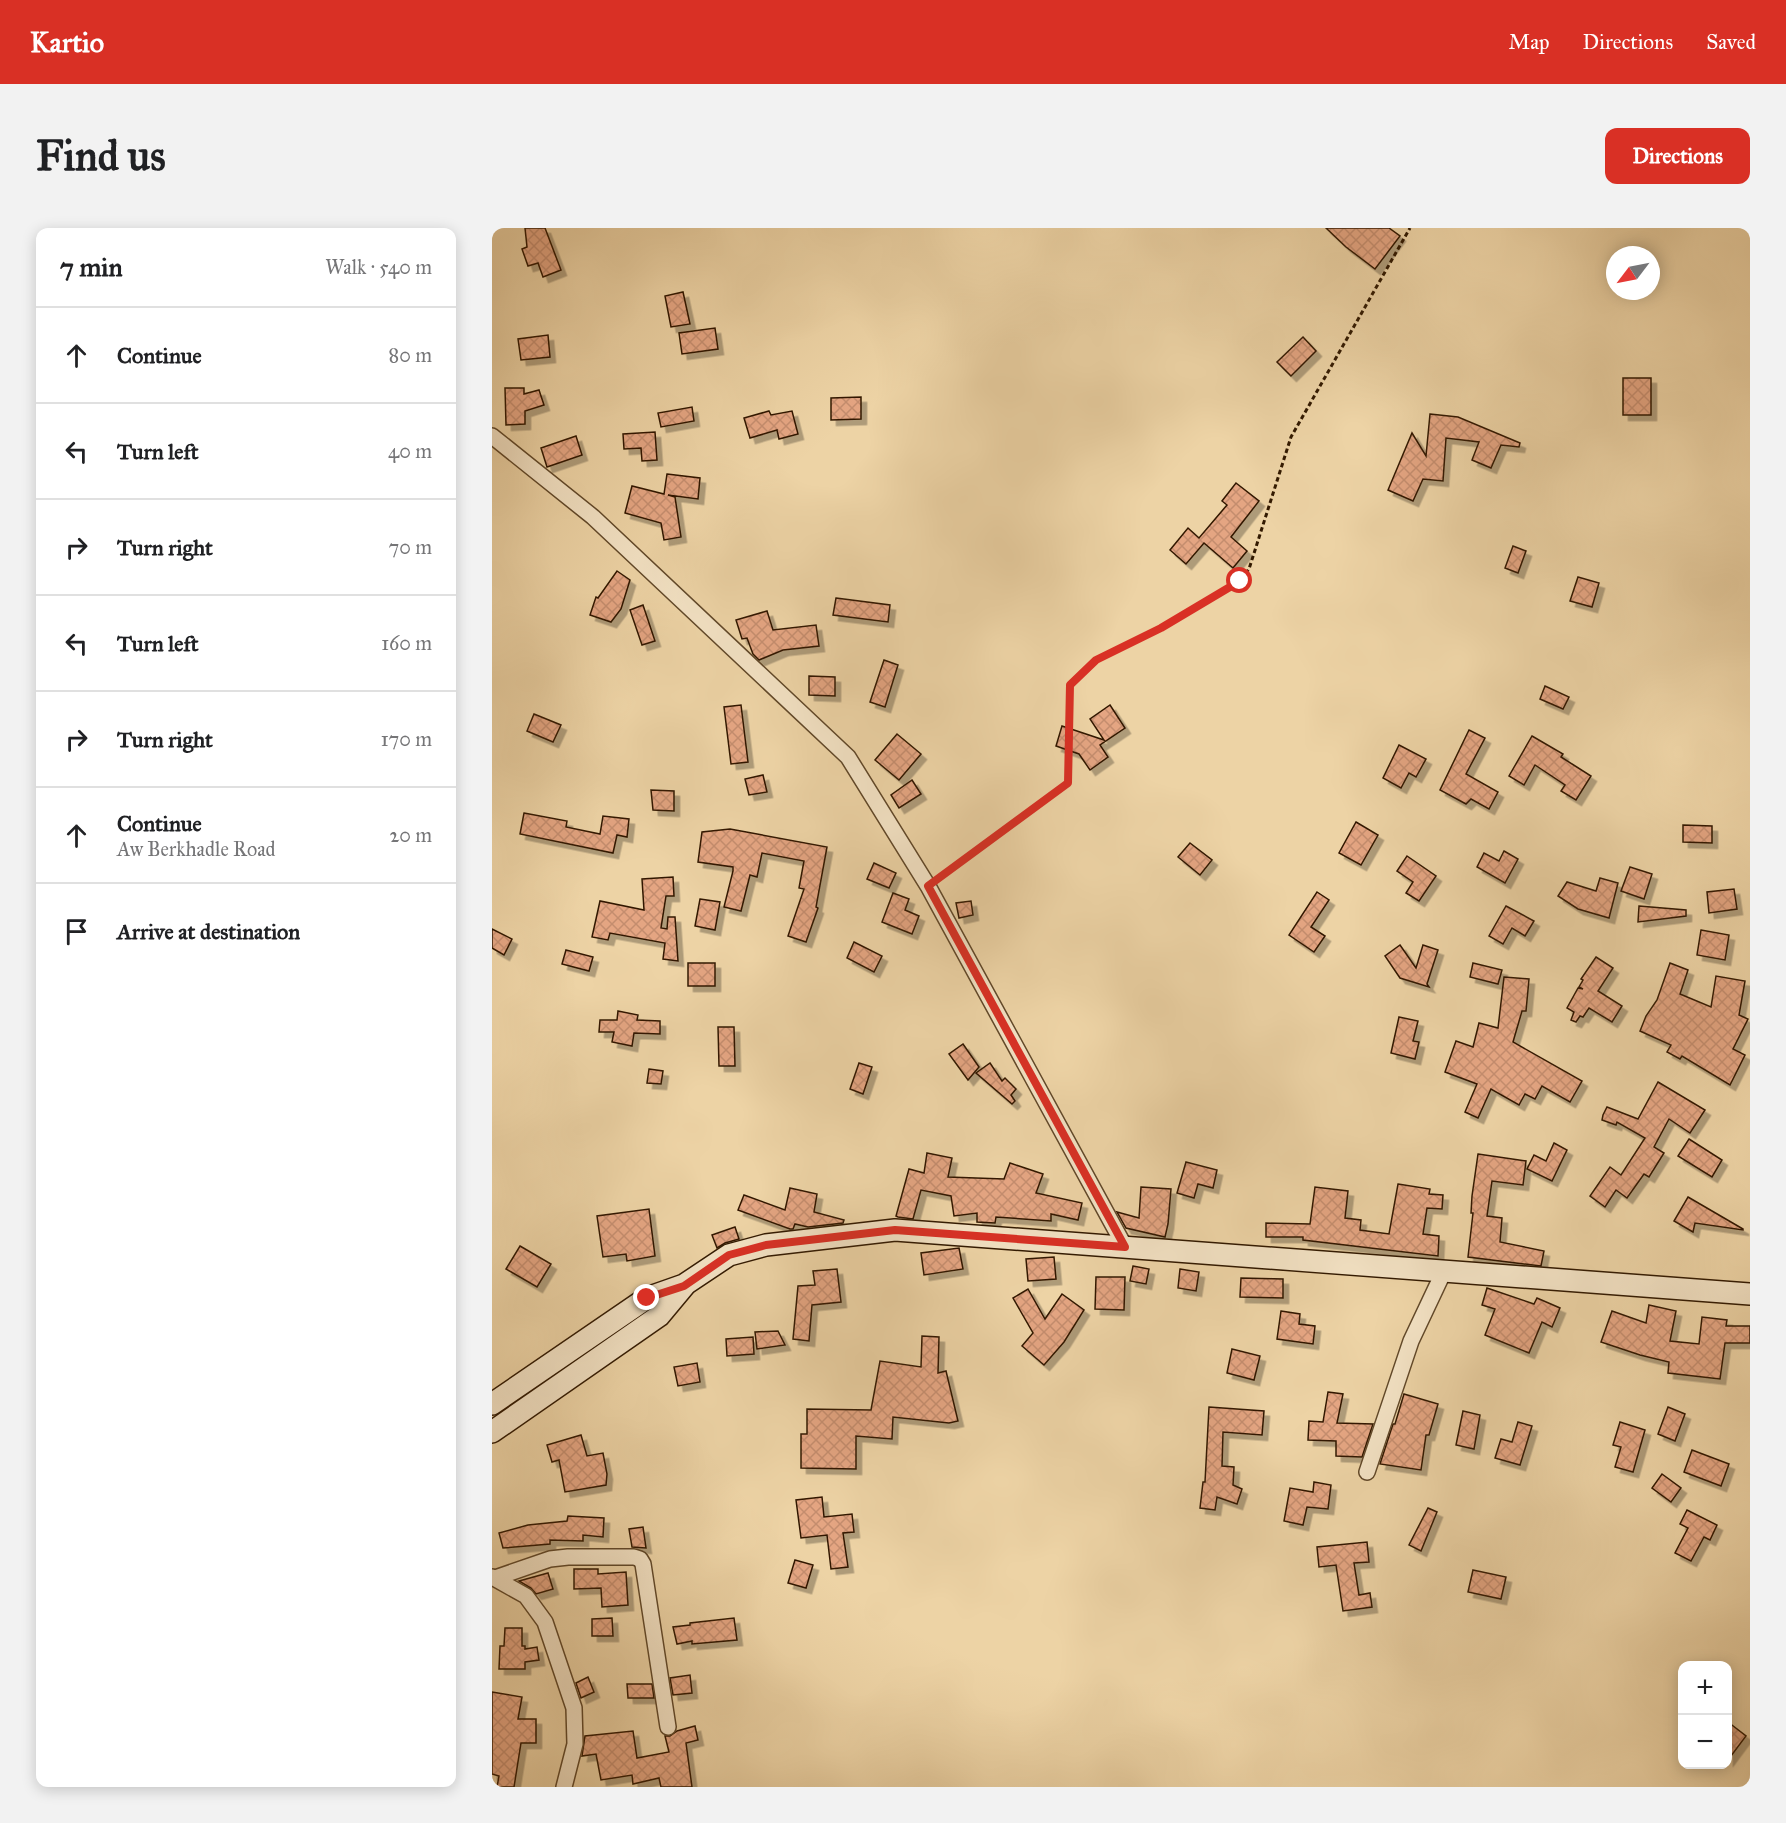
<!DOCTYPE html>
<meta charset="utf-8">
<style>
body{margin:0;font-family:"IM FELL Great Primer",serif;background:#f2f2f2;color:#202124}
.controls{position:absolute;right:18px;bottom:18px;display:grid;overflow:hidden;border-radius:12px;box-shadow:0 3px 15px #0003}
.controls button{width:54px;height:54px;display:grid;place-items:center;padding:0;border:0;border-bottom:2px solid #e0e0e0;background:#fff;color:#202124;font:30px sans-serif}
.compass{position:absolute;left:1114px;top:18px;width:54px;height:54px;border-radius:50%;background:#fff;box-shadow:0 3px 15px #0003;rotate:238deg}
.stop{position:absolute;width:18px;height:18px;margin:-14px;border:4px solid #d93025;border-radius:50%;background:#fff}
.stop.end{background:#d93025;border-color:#fff;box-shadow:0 2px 6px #0008}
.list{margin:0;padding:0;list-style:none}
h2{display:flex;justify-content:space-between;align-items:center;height:78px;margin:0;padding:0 24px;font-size:26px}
h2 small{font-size:20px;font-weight:400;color:#757577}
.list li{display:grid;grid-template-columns:39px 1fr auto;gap:18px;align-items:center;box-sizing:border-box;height:96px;padding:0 24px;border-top:2px solid #e0e0e0}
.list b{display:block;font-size:22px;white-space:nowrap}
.list p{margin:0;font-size:20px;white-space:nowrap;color:#757577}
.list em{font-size:20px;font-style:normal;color:#757577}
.icon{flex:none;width:33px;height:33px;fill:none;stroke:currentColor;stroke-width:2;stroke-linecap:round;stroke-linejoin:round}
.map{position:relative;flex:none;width:1258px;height:1559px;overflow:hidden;border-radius:12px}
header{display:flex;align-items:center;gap:36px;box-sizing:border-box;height:84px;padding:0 30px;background:#d93025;color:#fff}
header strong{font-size:28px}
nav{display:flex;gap:33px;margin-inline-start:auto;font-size:21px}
.intro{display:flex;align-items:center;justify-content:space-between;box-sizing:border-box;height:144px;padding:0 36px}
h1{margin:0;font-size:42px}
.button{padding:15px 27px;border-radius:12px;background:#d93025;color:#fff;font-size:21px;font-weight:700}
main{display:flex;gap:36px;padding:0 36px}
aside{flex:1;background:#fff;border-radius:12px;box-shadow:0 3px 15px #0003}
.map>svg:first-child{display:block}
.building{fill:url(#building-cross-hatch);stroke:#321900;stroke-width:1.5;filter:url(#shadow)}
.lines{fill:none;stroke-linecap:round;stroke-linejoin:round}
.street-casing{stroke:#614829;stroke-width:18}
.secondary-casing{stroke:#321900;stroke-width:24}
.path{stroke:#321900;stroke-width:3;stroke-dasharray:4.5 3;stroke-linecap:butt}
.street{stroke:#f3e2c4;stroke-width:15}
.secondary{stroke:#f3e2c4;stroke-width:21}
.route{stroke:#d93025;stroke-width:8}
</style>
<header>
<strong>Kartio</strong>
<nav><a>Map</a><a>Directions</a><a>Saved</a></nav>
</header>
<div class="intro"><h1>Find us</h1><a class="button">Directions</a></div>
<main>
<aside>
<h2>7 min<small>Walk · 540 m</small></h2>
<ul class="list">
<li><svg class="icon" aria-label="ahead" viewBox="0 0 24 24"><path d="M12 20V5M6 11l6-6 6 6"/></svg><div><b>Continue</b></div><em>80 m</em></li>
<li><svg class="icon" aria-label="left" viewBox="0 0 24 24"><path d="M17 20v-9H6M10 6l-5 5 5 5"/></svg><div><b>Turn left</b></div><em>40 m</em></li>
<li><svg class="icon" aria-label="right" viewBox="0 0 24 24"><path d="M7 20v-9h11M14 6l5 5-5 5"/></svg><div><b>Turn right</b></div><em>70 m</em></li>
<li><svg class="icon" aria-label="left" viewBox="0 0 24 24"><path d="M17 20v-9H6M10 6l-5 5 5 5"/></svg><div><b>Turn left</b></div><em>160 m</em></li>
<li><svg class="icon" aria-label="right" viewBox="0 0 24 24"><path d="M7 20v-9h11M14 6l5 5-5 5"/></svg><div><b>Turn right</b></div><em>170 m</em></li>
<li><svg class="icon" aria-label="ahead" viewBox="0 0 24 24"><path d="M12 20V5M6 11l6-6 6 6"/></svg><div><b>Continue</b><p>Aw Berkhadle Road</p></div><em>20 m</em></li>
<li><svg class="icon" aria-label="arrive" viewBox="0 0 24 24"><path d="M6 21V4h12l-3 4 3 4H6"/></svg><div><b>Arrive at destination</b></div></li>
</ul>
</aside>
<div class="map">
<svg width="1258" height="1559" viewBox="0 0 1258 1559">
<defs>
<pattern id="building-cross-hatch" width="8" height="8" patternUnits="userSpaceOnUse" patternTransform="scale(1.5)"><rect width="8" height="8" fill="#e4a582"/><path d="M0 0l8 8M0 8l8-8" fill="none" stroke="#c48d6e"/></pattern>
<filter id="shadow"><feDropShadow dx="5.5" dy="5.5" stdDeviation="0" flood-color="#0004"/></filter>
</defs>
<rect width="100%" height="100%" fill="#edd3a5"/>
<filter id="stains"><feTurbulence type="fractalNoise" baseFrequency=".00333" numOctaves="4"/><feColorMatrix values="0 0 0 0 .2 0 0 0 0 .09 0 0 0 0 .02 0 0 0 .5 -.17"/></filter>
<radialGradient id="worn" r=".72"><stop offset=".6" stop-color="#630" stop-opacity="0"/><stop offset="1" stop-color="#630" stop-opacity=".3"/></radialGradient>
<!-- building -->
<g class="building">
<path d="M33,0H53L69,42L51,49L46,35L36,38L30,21L35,19Z"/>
<path d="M834,0H897L908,8L883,41L854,19Z"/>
<path d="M191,64L198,96L179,99L173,68Z"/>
<path d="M223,100L226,121L190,126L187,105Z"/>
<path d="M56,107L58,129L29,132L26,111Z"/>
<path d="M811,109L824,123L799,148L785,134Z"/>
<rect x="1131" y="150" width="28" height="37"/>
<path d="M13,160H32V166L47,162L52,177L33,183V196L14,197Z"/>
<path d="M369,169V191L339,192V170Z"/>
<path d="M200,179L202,193L169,199L166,185Z"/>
<path d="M277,183L279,187L300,183L306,206L287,211L285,202L258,210L252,190Z"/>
<path d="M938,186L966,189L1028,215L1027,219L1009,217L999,240L980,232L987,214L954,210L951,253L931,251L921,273L896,262L920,205L934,228Z"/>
<path d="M163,204L165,232L150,233L149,220L132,221L131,206Z"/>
<path d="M84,208L90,227L55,239L49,220Z"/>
<path d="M175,246L208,250L206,271L176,267L183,269L189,309L172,312L169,295L133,285L140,258L172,266Z"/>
<path d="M744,255L767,273L739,309L755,323L741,340L712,315L694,336L678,322L696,300L707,310L735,277L730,273Z"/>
<path d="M1021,318L1034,323L1026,345L1013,340Z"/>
<path d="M125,343L138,352L129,381L119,394L98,387L104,369L106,370Z"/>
<path d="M1086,349L1107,355L1100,379L1078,373Z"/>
<path d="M344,370L398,377L396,394L341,387Z"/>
<path d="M151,377L163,413L150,417L138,382Z"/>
<path d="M275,383L281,402L324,397L327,418L291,422L267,432L261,426L255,410L250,411L244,392Z"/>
<path d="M392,432L406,437L393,479L378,474Z"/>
<path d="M317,448L343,449V468L317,467Z"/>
<path d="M1053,458L1077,469L1071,481L1048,471Z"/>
<path d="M249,477L256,534L239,536L232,479Z"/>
<path d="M618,477L633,500L608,517L616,529L598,542L587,526L564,518L570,498L612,512L598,491Z"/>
<path d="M42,486L69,497L61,514L35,503Z"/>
<path d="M977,502L993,510L974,546L1006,564L997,581L979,571L974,576L948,562Z"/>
<path d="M405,506L429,526L407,552L383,532Z"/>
<path d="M1040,508L1071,526L1069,529L1099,548L1084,572L1069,563L1073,557L1043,537L1032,557L1017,548Z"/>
<path d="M907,517L934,531L924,549L917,545L909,560L891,550Z"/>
<path d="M271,547L275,564L257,567L253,551Z"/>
<path d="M420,552L429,566L407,580L399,567Z"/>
<path d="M159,562L182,563V583L161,582Z"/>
<path d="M32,585L75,593L74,599L108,606L111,588L137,591L135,609L125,607L121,625L28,606Z"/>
<path d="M864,594L886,607L869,637L847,625Z"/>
<path d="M1191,597L1220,598V615L1191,614Z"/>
<path d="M238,601L335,619L324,679L326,680L314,714L296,708L312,661L307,660L312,633L270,625L265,649L258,647L249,683L232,679L241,643V639L206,634L210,604Z"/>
<path d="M698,615L720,632L708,647L686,629Z"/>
<path d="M1012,623L1026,631L1013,655L985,639L992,625L1007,633Z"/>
<path d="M915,628L944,648L927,673L914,665L921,654L905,643Z"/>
<path d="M382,635L404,645L397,660L375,651Z"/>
<path d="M1138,639L1160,646L1152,671L1129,663Z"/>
<path d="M181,649L182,668H174L169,700L175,701L176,689H183L186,733L171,731L173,715L118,705L116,712L100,709L108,673L152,682L150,651Z"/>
<path d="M1108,650L1126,655L1117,690L1086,681L1066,668L1075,654L1104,663Z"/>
<path d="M1242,661L1245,681L1217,685L1215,664Z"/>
<path d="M825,664L837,672L819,699L833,708L822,724L797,707Z"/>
<path d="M401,665L417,671L413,682L427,688L420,706L390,694Z"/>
<path d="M208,671L228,674L223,702L203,698Z"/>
<path d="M479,673L481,687L467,690L464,675Z"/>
<path d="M1014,678L1042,693L1033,708L1020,700L1011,716L997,708Z"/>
<path d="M1147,678L1194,682V688L1146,694Z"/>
<path d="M0,701L20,711L12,727L0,720Z"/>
<path d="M1209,702L1237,707L1233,732L1205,727Z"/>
<path d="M362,714L390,728L382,744L355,730Z"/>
<path d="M908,717L924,740L931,717L946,722L935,756L937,759L908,750L893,728Z"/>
<path d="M74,722L101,729L97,743L70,736Z"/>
<path d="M1104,729L1121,740L1106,763L1130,778L1120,794L1097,780L1091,789L1088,788L1084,794L1079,792L1082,784L1075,780L1086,760L1091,761L1087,759L1091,752L1089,751Z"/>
<rect x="196" y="735" width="27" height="23"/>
<path d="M981,735L1010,742L1006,756L978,749Z"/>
<path d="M1178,735L1196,742L1188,766L1219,779L1224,748L1253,753L1247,787L1256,791L1241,821L1253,827L1238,857L1190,828L1188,831L1175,824L1179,817L1148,803L1154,788L1165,772Z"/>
<path d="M1012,749L1037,751L1034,783H1030L1021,814L1090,853L1078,874L1050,858L1043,871L1033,866L1027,877L999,861L986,890L973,884L985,856L953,844L964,813L981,819L987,795L1006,800Z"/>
<path d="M126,783L146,787L145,792L168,793V806L142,805L140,818L120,814L122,804H107L108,792H125Z"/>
<path d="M907,789L926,793L921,813L927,814L923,831L899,825Z"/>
<path d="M226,799H242L243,838H227Z"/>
<path d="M471,816L487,839L476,852L457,826Z"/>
<path d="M367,835L380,839L371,866L358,861Z"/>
<path d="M498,835L510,853L513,850L524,861L519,867L523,873L520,876L484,845Z"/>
<path d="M157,841L171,843L169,856L155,855Z"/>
<path d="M1166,854L1213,882L1198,905L1177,891L1162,919L1172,925L1157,949L1152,946L1135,970L1124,962L1113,979L1098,968L1118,939L1129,947L1153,910L1125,894L1124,897L1110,892L1111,887L1115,879L1146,891Z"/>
<path d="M1197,911L1230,932L1220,949L1186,928Z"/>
<path d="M1062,915L1075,922L1060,953L1035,941L1042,927L1054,933Z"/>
<path d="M435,925L460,930L456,949L512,951L518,935L551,946L544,965L590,975L586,992L559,986V993L504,989L503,995L485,994V985L462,988L459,968L429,962L421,991L406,989L404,988L417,941L432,945Z"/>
<path d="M986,926L1034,933L1031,957L1000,953L995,988L1010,990L1008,1014L1052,1023L1049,1038L976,1029L981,985H979L980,968Z"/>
<path d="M694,934L725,942L721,960L706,956L702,970L685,965Z"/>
<path d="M906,956L938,961L937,966L951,967L950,981L935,980L931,1006L947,1008L946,1028L811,1012V1009H774V995L818,996L823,959L856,963L853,990L869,992L868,1002L897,1006Z"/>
<path d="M649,959L679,961L676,996L673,1009L634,1000L625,984L647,990Z"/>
<path d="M298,960L325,966L322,984L352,992L351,995L316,999L303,996L301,1001H298L246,982L252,967L293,982Z"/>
<path d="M1196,969L1251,1001V1002L1203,995L1201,1004L1182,993Z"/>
<path d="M157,981L163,1028L135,1033L134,1026L111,1029L105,988Z"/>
<path d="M243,999L247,1011L233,1015L225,1020L220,1007Z"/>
<path d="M28,1018L59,1036L45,1059L14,1041Z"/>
<path d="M467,1020L471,1041L432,1047L429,1025Z"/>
<path d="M562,1029L564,1051L536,1053L534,1031Z"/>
<path d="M641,1038L657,1041L654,1056L638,1053Z"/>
<path d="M345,1041L349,1074L320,1077L317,1113L301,1111L306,1058L323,1057L321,1043Z"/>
<path d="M688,1041L707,1044L704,1063L686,1060Z"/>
<path d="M604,1049H633L632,1082L603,1081Z"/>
<path d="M749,1050L791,1051V1070L748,1069Z"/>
<path d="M995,1060L1042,1076L1045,1070L1068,1080L1060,1099L1050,1094L1037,1125L993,1107L1003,1081L990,1077Z"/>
<path d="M536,1061L553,1091L570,1066L592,1082L572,1114L552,1137L530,1118L541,1105L521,1070Z"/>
<path d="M1157,1077L1184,1083L1178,1113L1207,1116L1210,1089L1235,1092L1234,1098H1258V1115H1233L1228,1151L1176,1145L1177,1134L1148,1127L1109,1114L1120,1083L1154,1095Z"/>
<path d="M789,1083L808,1086L807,1096L823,1098L821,1116L785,1111Z"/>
<path d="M286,1103L293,1117L265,1121L263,1104Z"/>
<path d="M430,1108L447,1109L446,1145L454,1143L466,1193L457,1195L401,1189L400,1211L364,1208V1241L309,1240V1206H315V1181L379,1182L388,1133L429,1139Z"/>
<path d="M261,1109L262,1126L235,1128L234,1111Z"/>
<path d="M740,1121L768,1128L762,1152L735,1145Z"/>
<path d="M205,1135L208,1154L186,1158L182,1139Z"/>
<path d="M836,1164L851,1166L845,1195L881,1196L870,1229L844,1228V1213L816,1212L817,1193L831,1194Z"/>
<path d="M912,1166L946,1176L937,1207H934L929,1242L888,1236L901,1196H903Z"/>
<path d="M717,1179L772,1183L770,1207L731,1204L730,1238L742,1239L741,1257L750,1261L745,1276L725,1269L723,1282L708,1280L711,1254H713Z"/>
<path d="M1176,1179L1193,1186L1183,1213L1166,1206Z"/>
<path d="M971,1183L988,1187L982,1221L964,1217Z"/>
<path d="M1026,1194L1040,1198L1028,1237L1003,1230L1009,1211L1020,1214Z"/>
<path d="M1128,1194L1153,1202L1141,1244L1123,1239L1129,1219L1121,1217Z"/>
<path d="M89,1207L95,1228L111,1225L115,1246L114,1257L73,1264L67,1232L60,1234L55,1217Z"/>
<path d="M1200,1222L1237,1236L1229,1258L1192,1244Z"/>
<path d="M1170,1246L1189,1260L1179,1274L1160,1260Z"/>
<path d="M822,1254L839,1257L836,1281L815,1279L811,1297L792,1293L798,1260L821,1264Z"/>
<path d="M330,1269L332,1289L360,1286L362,1304L351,1305L356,1339L339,1341L335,1307L309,1310L304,1272Z"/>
<path d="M936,1280L945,1284L929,1323L917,1317Z"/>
<path d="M1195,1282L1225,1297L1218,1312L1212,1309L1199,1333L1183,1325L1196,1300L1188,1296Z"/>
<path d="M76,1288L112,1290L111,1309L91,1307V1313L58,1312V1316L11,1320L7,1305L36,1297L75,1293Z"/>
<path d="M151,1299L154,1320L140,1319L137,1301Z"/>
<path d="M875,1314L877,1334L862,1335L867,1367L878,1365L880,1379L851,1383L844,1337L827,1339L825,1319Z"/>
<path d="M303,1332L321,1337L314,1360L296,1355Z"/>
<path d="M82,1341H106V1346L134,1344L136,1377L110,1379L109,1360L82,1361Z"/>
<path d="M981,1342L1014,1349L1009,1371L976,1364Z"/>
<path d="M56,1345L61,1361L44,1366L39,1360L27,1353Z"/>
<path d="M120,1390L121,1408H100V1391Z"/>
<path d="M242,1390L245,1412L200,1416V1413L185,1416L181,1399L198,1397V1395Z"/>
<path d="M13,1400H30V1418H33V1421L45,1419L47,1432L33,1434V1441H7L8,1418H12Z"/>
<path d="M198,1447L200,1465L181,1467L178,1450Z"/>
<path d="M96,1449L102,1464L89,1470L84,1455Z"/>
<path d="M135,1456H160L162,1470H136Z"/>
<path d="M0,1464L30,1469L26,1491H44V1515H29L22,1559H5L7,1548L0,1546Z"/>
<path d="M1236,1494L1254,1508L1236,1532Z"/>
<path d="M203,1498L206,1512L194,1515L200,1559H169L167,1550L141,1556L140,1547L109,1552L104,1526L90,1528L93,1508L141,1503L145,1530L177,1524L173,1508H178L185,1503Z"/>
</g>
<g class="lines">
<defs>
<g id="street">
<path d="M0,208L101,289L356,529L436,658L633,1019"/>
<path d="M875,1244L919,1113L952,1043"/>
<path d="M0,1349L34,1368L53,1394L82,1480L83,1516L72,1559"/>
<path d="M3,1350L58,1331L76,1329H142L148,1331L151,1336L176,1499"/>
</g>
<g id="secondary">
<path d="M0,1176L155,1070L192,1057L237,1027L274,1017L403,1002L1258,1066"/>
<path d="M0,1204L167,1088L192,1058"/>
</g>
</defs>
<!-- street casing -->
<use href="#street" class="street-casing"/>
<!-- secondary casing -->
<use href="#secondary" class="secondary-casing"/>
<!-- path -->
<path class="path" d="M449,649L575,555L578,457L604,432L669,400L748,353L757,341L799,209L918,0"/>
<!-- street -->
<use href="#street" class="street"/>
<!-- secondary -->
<use href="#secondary" class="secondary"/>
</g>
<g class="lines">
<!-- route -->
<path class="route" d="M155,1070L192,1058L237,1027L274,1017L403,1002L633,1019L436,658L576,555L578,457L604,432L669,400L748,353"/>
</g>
<rect width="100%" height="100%" filter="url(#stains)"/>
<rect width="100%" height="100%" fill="url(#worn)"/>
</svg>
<div class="controls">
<button>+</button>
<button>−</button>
</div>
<svg class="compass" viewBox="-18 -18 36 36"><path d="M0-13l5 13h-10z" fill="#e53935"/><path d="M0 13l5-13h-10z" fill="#757577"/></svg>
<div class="stop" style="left:748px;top:353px"></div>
<div class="stop end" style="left:155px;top:1070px"></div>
</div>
</main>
